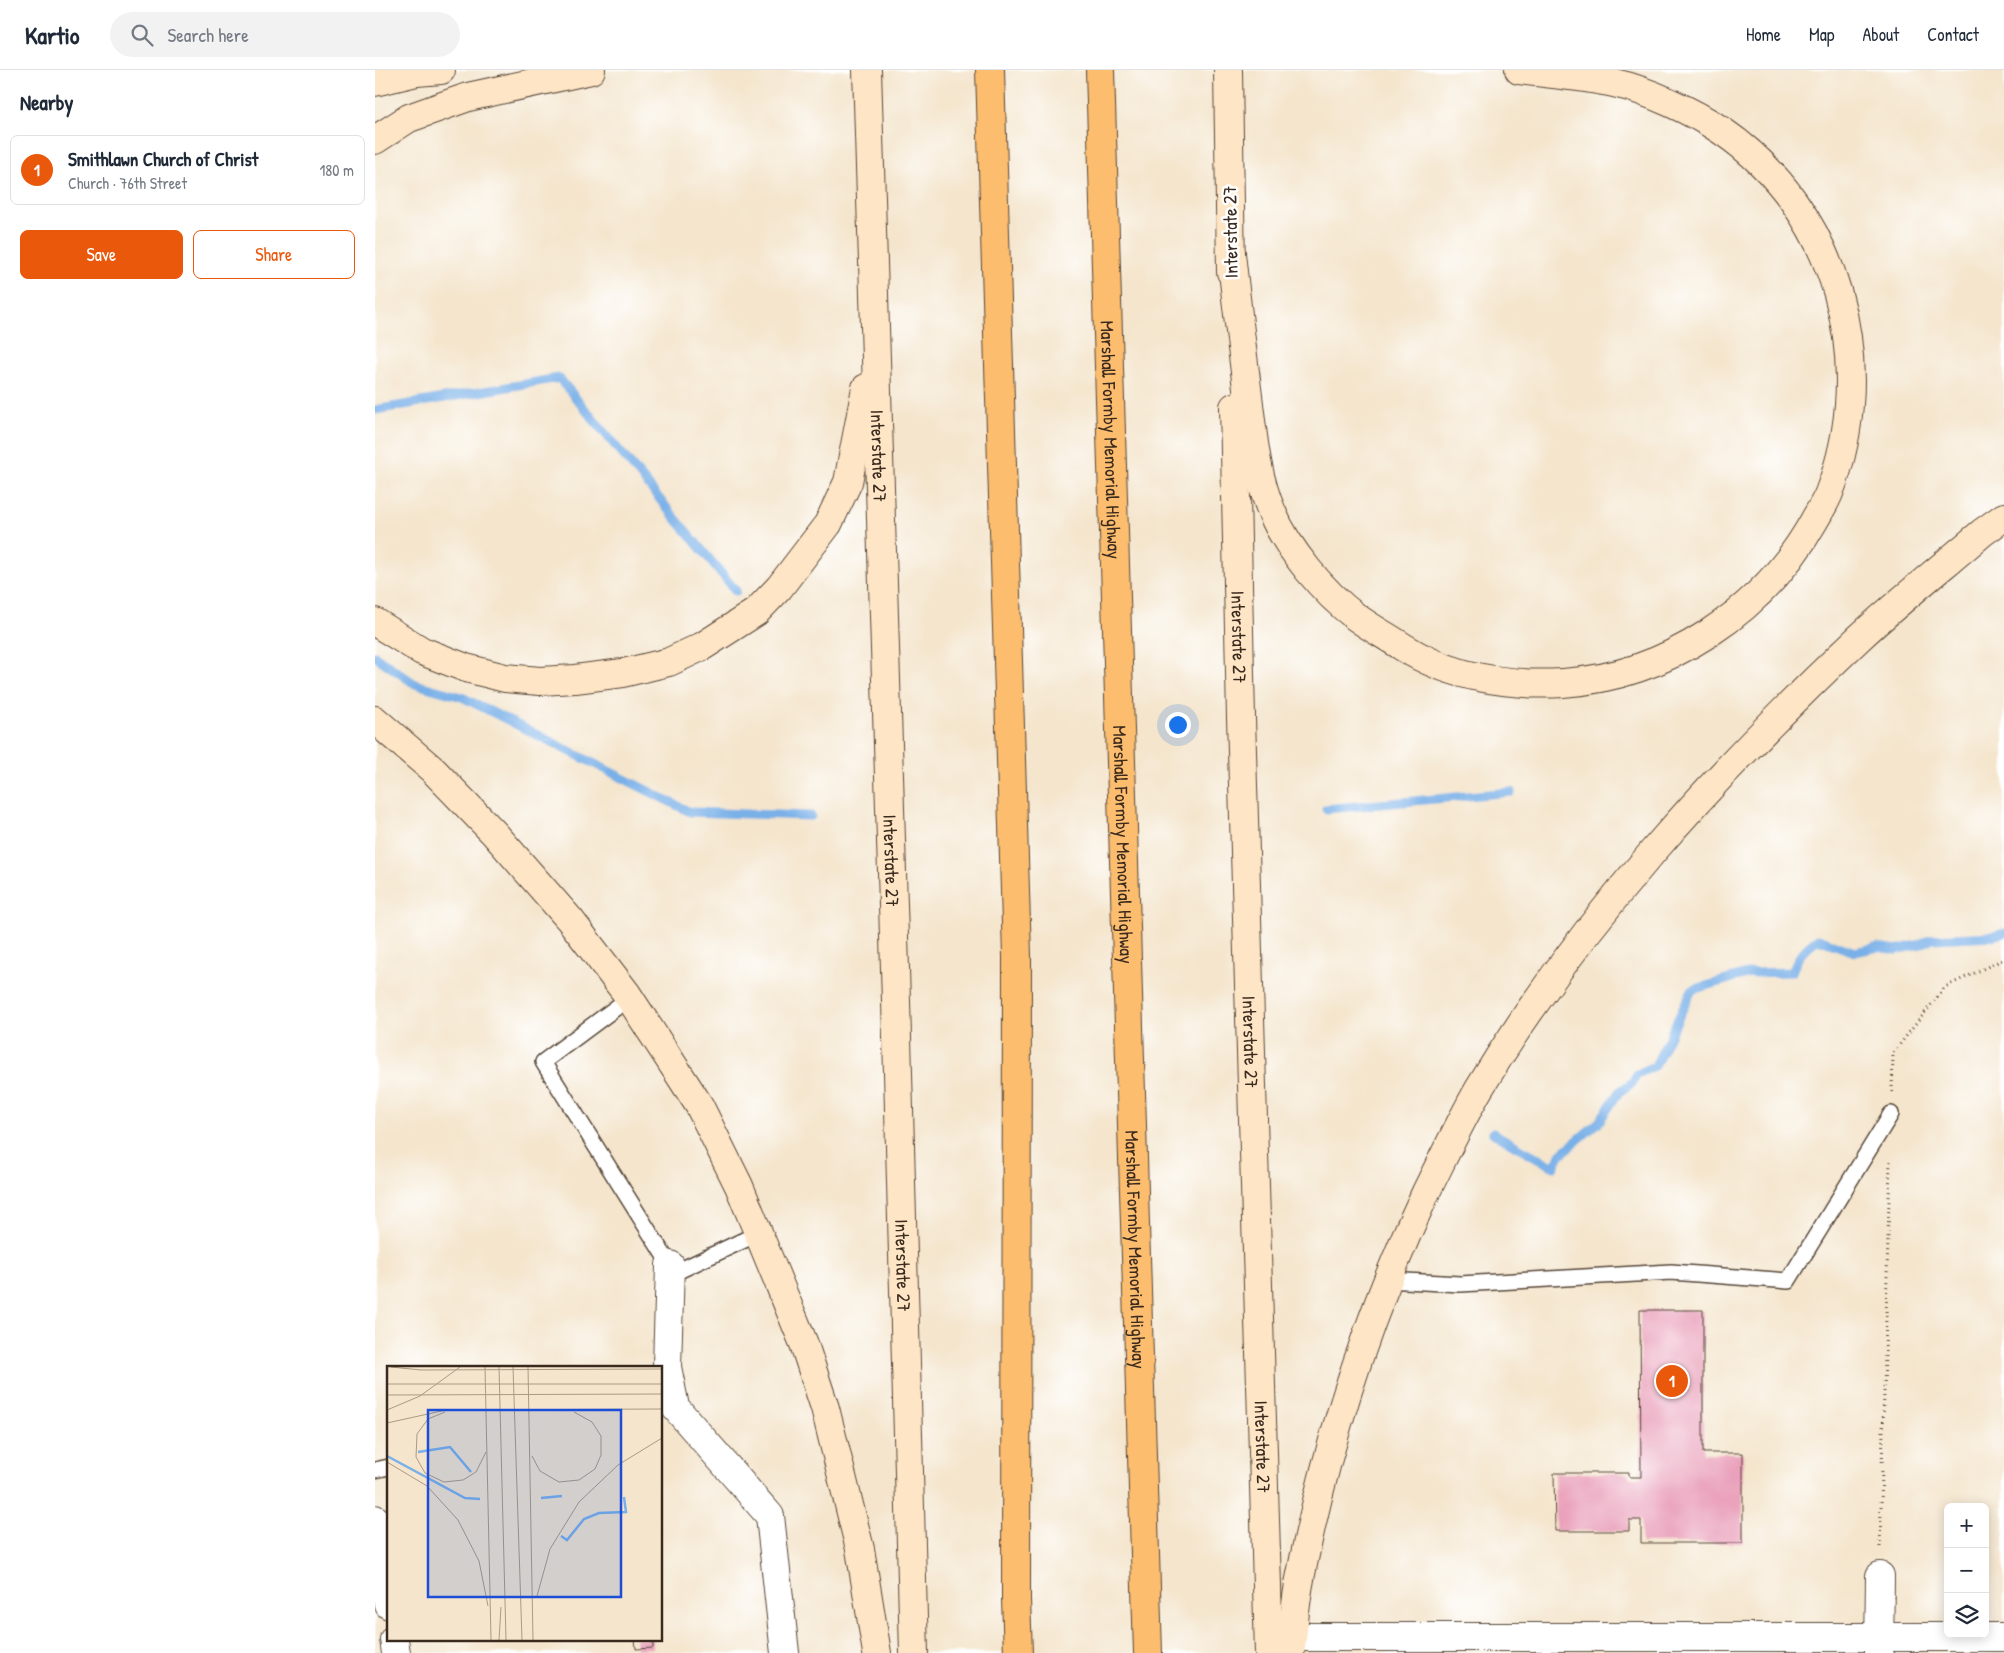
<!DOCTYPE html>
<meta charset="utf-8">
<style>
body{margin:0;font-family:"Patrick Hand",sans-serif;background:#f2f2f3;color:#1f2937}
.controls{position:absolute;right:15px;bottom:15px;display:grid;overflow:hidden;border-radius:8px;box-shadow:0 2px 12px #0003}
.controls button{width:45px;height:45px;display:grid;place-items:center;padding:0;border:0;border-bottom:1px solid #e0e1e3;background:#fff;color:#1f2937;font:25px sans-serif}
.you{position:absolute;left:802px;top:654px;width:18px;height:18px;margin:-12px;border:4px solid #fff;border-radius:50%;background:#1a73e8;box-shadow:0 0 0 8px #1a73e833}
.badge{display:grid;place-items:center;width:32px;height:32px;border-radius:50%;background:#ea580c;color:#fff;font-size:16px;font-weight:700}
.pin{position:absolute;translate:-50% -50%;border:2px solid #fff;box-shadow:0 1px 5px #0006}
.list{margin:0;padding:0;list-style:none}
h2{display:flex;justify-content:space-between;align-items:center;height:65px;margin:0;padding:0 20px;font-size:21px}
h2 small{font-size:16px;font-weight:400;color:#747a83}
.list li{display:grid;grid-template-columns:32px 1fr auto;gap:15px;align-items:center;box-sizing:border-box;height:70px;margin:0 10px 10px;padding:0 10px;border:1px solid #e0e1e3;border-radius:8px}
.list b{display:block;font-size:19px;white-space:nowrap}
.list p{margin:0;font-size:16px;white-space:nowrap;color:#747a83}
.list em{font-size:16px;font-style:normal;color:#747a83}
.actions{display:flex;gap:10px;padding:15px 20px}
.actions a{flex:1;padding:11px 0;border:1px solid #ea580c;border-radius:8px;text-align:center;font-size:18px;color:#ea580c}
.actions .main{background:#ea580c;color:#fff}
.icon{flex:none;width:28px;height:28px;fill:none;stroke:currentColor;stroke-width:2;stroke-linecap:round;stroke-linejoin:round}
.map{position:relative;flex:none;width:1629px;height:1583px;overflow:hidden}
header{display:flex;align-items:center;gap:30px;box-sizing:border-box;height:70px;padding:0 25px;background:#fff;border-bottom:1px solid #e0e1e3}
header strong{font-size:24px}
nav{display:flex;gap:28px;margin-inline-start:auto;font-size:18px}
.search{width:350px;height:45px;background:#f2f2f3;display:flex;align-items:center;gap:12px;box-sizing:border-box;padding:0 18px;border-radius:28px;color:#747a83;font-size:19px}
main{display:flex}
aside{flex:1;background:#fff}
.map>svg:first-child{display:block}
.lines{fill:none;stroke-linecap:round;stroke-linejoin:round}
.stream{stroke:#79b0e8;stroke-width:9}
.building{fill:#eaa1bb}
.lane-casing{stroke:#574638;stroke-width:18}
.street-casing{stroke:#574638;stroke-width:30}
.secondary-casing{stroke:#574638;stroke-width:30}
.highway-casing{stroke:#574638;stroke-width:30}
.path{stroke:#574638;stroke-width:3;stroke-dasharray:1 4;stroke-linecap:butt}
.lane{stroke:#fff;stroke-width:15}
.street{stroke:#fff;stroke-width:28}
.secondary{stroke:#fee5c5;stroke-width:28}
.highway{stroke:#fcbd6e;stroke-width:28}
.labels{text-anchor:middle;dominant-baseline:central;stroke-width:5;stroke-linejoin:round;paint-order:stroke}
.street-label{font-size:19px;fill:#3b2a1e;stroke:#fff}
.inset-river{fill:none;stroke:#79b0e8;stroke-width:2.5}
.inset-road{fill:none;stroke:#aa9a86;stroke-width:1}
.view{fill:#1d4ed8;fill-opacity:0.15;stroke:#1d4ed8;stroke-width:2.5}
.inset-edge{fill:none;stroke:#3b2a1e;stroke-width:2.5}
</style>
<header>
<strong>Kartio</strong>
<div class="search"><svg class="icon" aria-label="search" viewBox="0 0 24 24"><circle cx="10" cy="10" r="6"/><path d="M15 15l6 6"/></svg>Search here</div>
<nav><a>Home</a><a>Map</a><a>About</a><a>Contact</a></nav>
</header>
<main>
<aside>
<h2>Nearby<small></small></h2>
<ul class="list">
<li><span class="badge">1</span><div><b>Smithlawn Church of Christ</b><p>Church · 76th Street</p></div><em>180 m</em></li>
</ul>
<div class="actions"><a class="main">Save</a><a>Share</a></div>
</aside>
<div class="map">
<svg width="1629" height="1583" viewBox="0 0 1629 1583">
<rect width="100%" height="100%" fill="#fff"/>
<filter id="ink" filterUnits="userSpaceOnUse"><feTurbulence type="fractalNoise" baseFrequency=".02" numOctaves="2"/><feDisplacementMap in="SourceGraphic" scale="10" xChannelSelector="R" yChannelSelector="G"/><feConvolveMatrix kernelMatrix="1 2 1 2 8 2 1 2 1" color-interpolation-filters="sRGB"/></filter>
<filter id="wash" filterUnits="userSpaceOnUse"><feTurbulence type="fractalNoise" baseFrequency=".0096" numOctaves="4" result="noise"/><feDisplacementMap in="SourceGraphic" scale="20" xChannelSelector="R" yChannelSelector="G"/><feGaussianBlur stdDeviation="1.12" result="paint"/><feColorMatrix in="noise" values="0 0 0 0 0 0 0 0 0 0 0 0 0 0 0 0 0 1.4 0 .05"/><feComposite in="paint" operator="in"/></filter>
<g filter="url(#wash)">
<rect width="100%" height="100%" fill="#f4e5cc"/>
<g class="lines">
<!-- stream -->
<g class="stream">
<path d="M0,340L184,308L361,521"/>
<path d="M0,586L40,614L87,627L315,742L436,746"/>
<path d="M951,739L1136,722"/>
<path d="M1118,1063L1179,1097L1185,1085L1224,1052L1244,1022L1258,1012L1262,1004L1280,996L1317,920L1375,903L1417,902C1422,887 1430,878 1443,869L1480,882L1503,877L1521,880L1543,875L1557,869L1618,866L1629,863"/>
</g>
</g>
<g id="blocks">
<!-- building -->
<g class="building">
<path d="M1265,1240H1328V1383H1368V1473H1266V1450H1254V1461H1180L1179,1403H1254V1407H1266Z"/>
<path d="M260,1569H278V1578L261,1579Z"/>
</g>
</g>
</g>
<g filter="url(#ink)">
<use href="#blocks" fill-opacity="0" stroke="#574638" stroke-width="1"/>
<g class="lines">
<defs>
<g id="lane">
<path d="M254,928L168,992L295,1195L297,1204L384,1163"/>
<path d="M1012,1210L1085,1214L1296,1202L1413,1211L1516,1044"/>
<path d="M0,1400L14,1397"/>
</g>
<g id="street">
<path d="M295,1195L292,1297L300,1337L395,1446L410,1583"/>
<path d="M0,1449L14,1535"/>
<path d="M917,1567H1629"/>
<path d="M19,1569L21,1583"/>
<path d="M1504,1583L1505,1506"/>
</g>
<g id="secondary">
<path id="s1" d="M492,0L521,931L539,1583"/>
<path d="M853,0L856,202"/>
<path d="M0,12L42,2L66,0"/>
<path d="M0,70L34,48L93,27L216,0"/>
<path d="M856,183C861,231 867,278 873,326C878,365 881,406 897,442C912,479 949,523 981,547C996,558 1013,567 1028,577C1075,607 1133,616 1188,613C1292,606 1389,541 1439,451C1444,442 1450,433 1454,423C1504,294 1463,140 1347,61C1319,42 1272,20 1239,13C1208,6 1175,4 1144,0"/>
<path id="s2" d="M859,337L866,648L894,1583"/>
<path d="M0,552L47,581L91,598L130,608L165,611L200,609L248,603L294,592L328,576L381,542L404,518L453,454L473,412L491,318"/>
<path d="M0,650L58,700L119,763L196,851L252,924L324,1035L364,1116L429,1274L450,1338L485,1479L502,1583"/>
<path d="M915,1583C919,1558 920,1533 925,1509C951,1375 993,1245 1051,1122C1068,1088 1085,1052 1104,1019C1206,850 1341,703 1484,568C1524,531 1567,497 1608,462L1629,447"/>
</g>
<g id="highway">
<path d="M615,0L642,886L641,1529L643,1583"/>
<path id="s3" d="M725,0L773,1583"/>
</g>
</defs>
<!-- lane casing -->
<use href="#lane" class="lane-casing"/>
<!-- street casing -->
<use href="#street" class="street-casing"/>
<!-- secondary casing -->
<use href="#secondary" class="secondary-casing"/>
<!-- highway casing -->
<use href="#highway" class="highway-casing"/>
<!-- path -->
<g class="path">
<path d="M1517,1022L1518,983L1570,917L1629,889"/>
<path d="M1505,1477L1515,1091"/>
</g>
<!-- lane -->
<use href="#lane" class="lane"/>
<!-- street -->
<use href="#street" class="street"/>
<!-- secondary -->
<use href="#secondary" class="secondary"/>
<!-- highway -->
<use href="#highway" class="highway"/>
</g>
</g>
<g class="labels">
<!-- street labels -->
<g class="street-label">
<text transform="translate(855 162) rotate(-91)">Interstate 27</text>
<text stroke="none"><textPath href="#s3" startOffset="370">Marshall Formby Memorial Highway</textPath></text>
<text stroke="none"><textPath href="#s1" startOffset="386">Interstate 27</textPath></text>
<text stroke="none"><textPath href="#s2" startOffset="230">Interstate 27</textPath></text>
<text stroke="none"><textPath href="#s3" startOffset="775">Marshall Formby Memorial Highway</textPath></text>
<text stroke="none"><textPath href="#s1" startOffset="791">Interstate 27</textPath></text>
<text stroke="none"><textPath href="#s2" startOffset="635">Interstate 27</textPath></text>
<text stroke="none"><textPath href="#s3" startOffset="1180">Marshall Formby Memorial Highway</textPath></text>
<text stroke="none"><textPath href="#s1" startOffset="1196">Interstate 27</textPath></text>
<text stroke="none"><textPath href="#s2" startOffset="1040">Interstate 27</textPath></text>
</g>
</g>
<!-- overview -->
<g transform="translate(12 1296)">
<rect width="275" height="275" fill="#f4e5cc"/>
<path class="inset-river" d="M31,86L63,81L84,106M0,90L78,132L93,133M154,132L175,130M174,170L180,174L197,153L212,147L239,146L237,131"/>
<path class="inset-road" d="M4,1L34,4L275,3M98,1L104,274M112,1L119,274M126,1L135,274M141,1L146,274M0,18H275M0,29L275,28M0,44L33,30L73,1M58,46L41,53L30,68L29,91L38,107L57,116L76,114L89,106L99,86M0,57L59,44L275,43M145,90L153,105L172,116L192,114L208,103L214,89V70L205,56L187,46M0,96L40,120L71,154L92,195L101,240M150,230L163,183L192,136L231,99L275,72M112,274L114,241"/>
<path class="view" d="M41,44H234V231H41Z"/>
<rect width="275" height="275" class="inset-edge"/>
</g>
</svg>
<div class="controls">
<button>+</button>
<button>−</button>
<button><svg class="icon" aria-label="layers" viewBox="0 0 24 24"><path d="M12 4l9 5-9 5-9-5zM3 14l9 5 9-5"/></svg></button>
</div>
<div class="you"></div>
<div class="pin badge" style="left:1297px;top:1311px">1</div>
</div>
</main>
